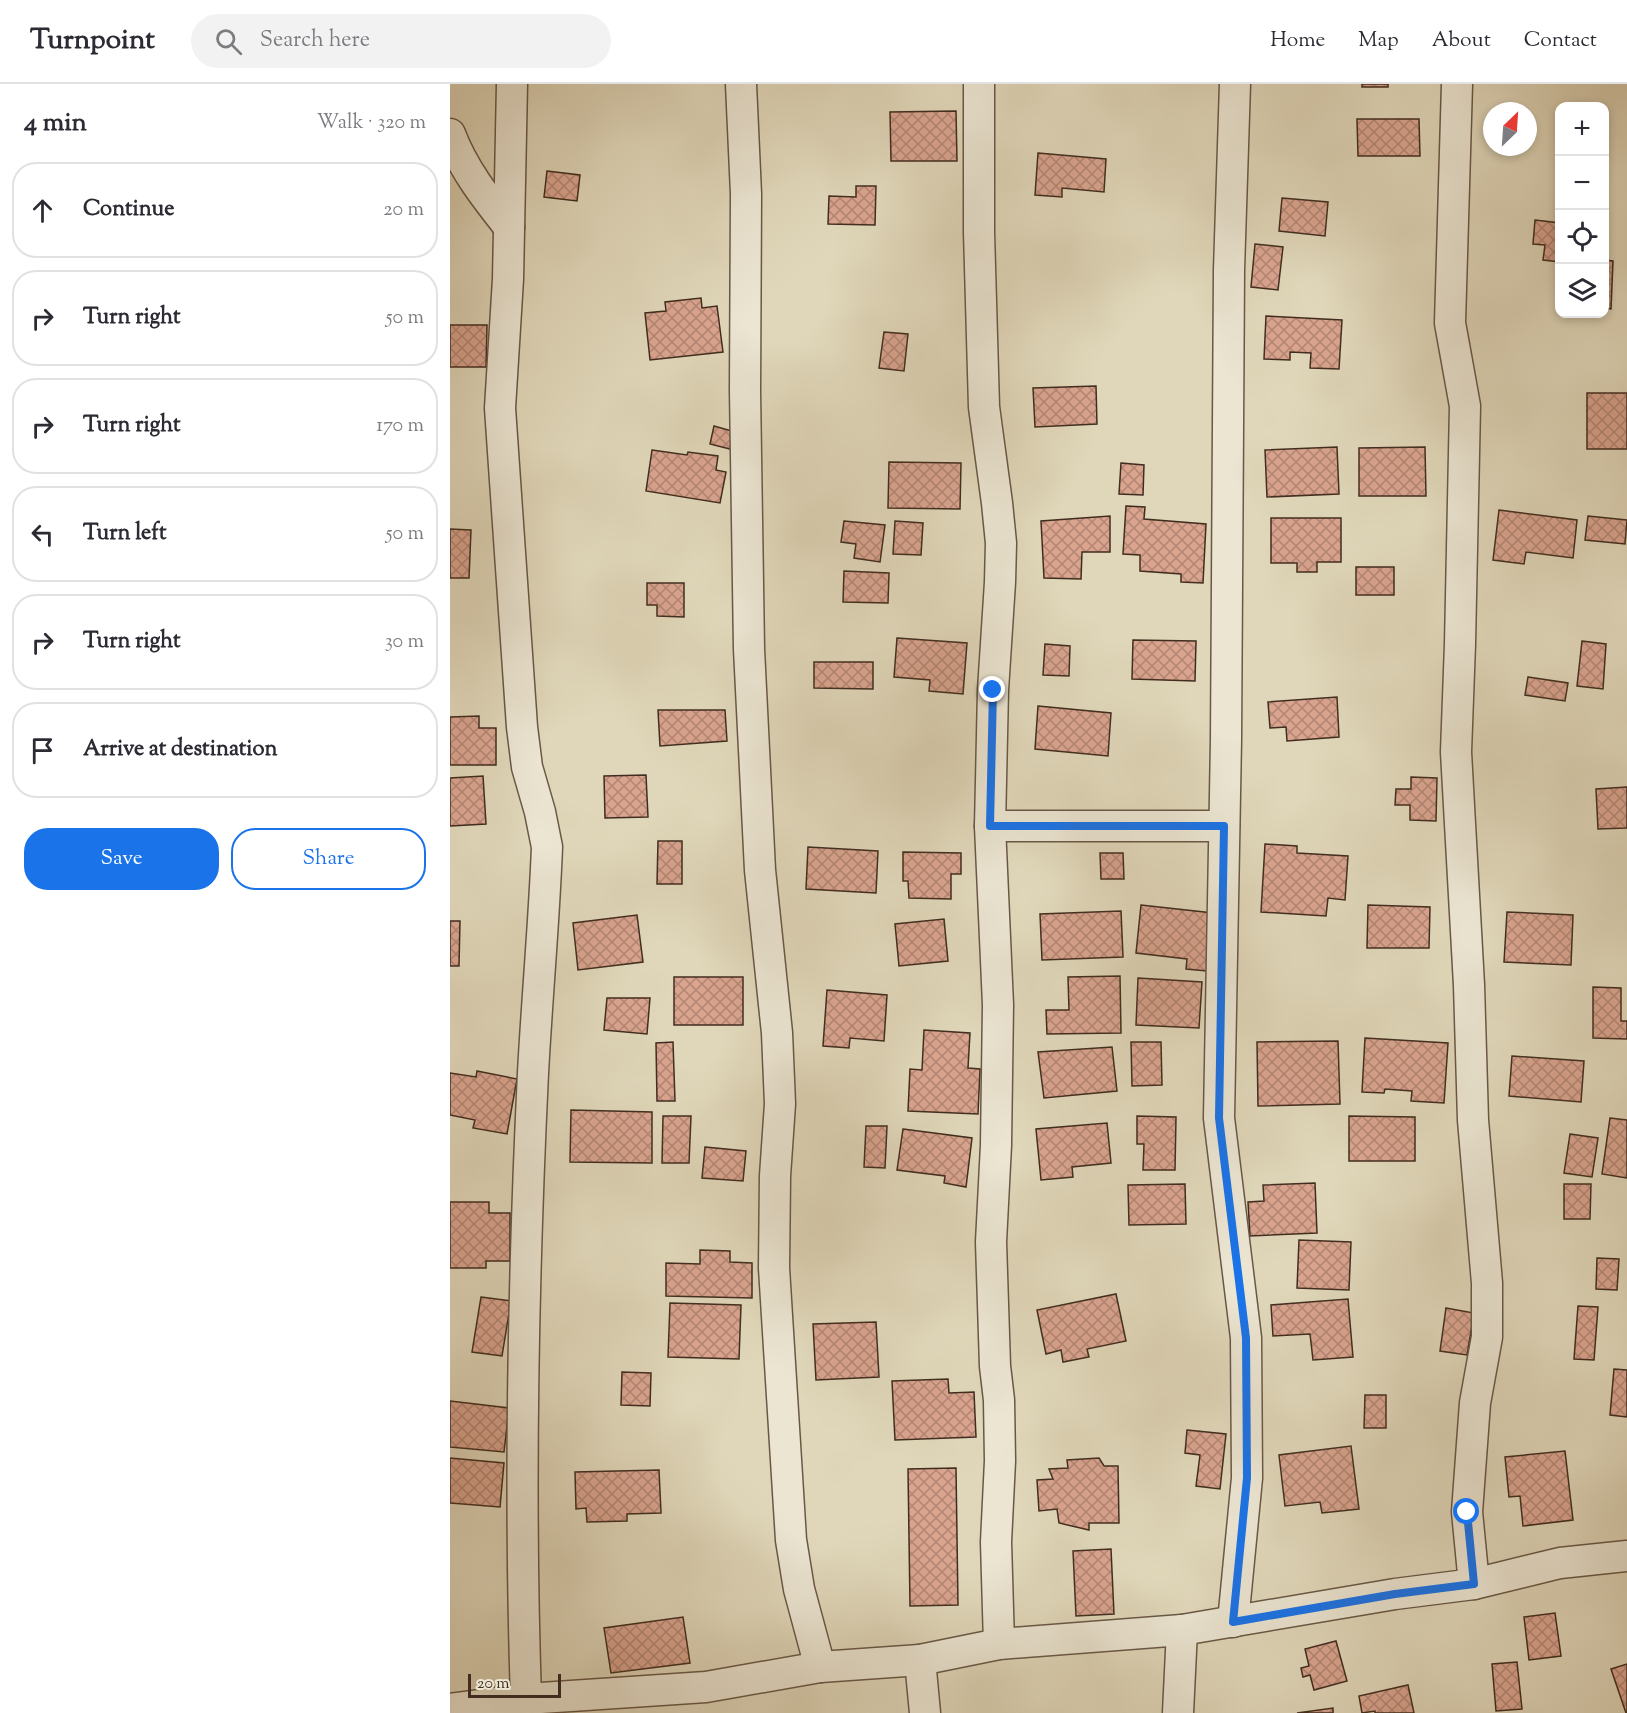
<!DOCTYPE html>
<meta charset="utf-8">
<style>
body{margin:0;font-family:"Sorts Mill Goudy",serif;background:#f2f2f3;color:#2b2b33}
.controls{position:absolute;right:18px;top:18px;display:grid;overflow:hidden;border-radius:12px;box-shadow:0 3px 9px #0003}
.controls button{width:54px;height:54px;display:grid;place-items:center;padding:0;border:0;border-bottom:2px solid #e1e1e2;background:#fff;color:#2b2b33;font:30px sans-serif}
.compass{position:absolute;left:1033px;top:18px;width:54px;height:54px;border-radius:50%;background:#fff;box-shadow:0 3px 9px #0003;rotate:25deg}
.scale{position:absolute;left:18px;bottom:15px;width:93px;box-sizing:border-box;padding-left:6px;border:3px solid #412d1f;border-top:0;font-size:16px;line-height:21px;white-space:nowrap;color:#412d1f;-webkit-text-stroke:4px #ebe5d2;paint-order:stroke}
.stop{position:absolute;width:18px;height:18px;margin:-14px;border:4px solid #1a73e8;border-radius:50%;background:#fff}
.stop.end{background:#1a73e8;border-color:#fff;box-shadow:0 2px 6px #0008}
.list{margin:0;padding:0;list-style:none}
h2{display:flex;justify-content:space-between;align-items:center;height:78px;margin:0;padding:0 24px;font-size:26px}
h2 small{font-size:20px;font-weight:400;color:#7c7c81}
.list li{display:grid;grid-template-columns:39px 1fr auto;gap:18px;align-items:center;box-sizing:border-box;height:96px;margin:0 12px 12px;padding:0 12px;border:2px solid #e1e1e2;border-radius:24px}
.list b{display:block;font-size:22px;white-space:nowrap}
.list em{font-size:20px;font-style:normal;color:#7c7c81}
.actions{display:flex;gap:12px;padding:18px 24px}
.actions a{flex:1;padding:14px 0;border:2px solid #1a73e8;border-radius:24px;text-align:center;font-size:21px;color:#1a73e8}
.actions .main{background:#1a73e8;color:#fff}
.icon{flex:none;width:33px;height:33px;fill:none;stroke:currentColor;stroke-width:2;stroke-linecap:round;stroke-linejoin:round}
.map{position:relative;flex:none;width:1177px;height:1629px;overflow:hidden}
header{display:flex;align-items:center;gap:36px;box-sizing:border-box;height:84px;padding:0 30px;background:#fff;border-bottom:2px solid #e1e1e2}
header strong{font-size:28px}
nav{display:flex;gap:33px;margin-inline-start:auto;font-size:21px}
.search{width:420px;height:54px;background:#f2f2f3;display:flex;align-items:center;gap:15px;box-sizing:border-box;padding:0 21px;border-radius:33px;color:#7c7c81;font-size:22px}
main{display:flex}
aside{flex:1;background:#fff}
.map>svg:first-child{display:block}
.building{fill:url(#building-cross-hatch);stroke:#412d1f;stroke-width:1.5}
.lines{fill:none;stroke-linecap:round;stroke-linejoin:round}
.minor-casing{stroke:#695846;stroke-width:33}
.minor{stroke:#ebe5d2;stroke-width:30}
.route{stroke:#1a73e8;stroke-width:8}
</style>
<header>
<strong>Turnpoint</strong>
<div class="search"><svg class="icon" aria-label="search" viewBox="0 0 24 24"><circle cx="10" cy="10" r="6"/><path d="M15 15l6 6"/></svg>Search here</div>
<nav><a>Home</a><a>Map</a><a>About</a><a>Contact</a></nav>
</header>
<main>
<aside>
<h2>4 min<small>Walk · 320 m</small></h2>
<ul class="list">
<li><svg class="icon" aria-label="ahead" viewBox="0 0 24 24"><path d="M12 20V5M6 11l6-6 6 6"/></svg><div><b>Continue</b></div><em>20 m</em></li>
<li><svg class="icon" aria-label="right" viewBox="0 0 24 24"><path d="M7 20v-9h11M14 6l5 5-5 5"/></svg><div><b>Turn right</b></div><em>50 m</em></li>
<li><svg class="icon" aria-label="right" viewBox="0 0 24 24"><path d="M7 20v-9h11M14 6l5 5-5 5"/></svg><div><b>Turn right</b></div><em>170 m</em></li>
<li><svg class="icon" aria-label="left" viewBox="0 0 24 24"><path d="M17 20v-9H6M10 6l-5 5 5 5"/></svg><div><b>Turn left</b></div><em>50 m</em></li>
<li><svg class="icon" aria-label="right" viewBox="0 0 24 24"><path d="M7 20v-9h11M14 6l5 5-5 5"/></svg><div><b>Turn right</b></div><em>30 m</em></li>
<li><svg class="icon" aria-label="arrive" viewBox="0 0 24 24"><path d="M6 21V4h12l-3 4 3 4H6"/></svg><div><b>Arrive at destination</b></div></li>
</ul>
<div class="actions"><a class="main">Save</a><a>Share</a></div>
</aside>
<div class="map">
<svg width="1177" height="1629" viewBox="0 0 1177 1629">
<defs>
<pattern id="building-cross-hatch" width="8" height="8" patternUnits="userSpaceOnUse" patternTransform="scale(1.5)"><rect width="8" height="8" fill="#daa48f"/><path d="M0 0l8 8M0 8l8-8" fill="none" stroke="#b28674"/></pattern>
</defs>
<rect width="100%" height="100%" fill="#e0d7ba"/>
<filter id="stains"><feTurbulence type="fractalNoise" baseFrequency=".00333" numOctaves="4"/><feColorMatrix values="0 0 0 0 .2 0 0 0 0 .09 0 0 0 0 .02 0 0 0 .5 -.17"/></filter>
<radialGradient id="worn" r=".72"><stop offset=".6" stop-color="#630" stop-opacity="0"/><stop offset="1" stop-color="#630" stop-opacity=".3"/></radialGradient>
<!-- building -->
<g class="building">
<rect x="912" y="0" width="26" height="3"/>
<path d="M506,27L507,77H441L440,28Z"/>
<path d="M907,35H969L970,72H908Z"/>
<path d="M588,69L656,75L654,108L612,104V113L585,111Z"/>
<path d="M97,87L130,91L127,117L94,113Z"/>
<path d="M406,102H426L425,141L378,140L379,112L406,113Z"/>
<path d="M832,114L878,118L875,152L829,147Z"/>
<path d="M1085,136L1110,139V178L1093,176L1095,161L1083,160Z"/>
<path d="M805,160L833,163L828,206L801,203Z"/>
<path d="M1154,176L1163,177L1161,225L1154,224Z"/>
<path d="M251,214L252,224L267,222L273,268L200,276L195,229L216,227L215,218Z"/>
<path d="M816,232L892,236L889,285L860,284L861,269L840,268V276L814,275Z"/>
<path d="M0,241H37L36,283H0Z"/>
<path d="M434,248L458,250L454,287L429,284Z"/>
<path d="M646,302L647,340L585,343L583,304Z"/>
<rect x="1137" y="309" width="40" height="56"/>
<path d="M264,342L289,349L284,366L260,360Z"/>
<path d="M887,363L889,410L817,413L815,366Z"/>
<path d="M975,363L976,412H909V364Z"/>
<path d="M202,366L237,371L238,368L268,372L266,386L276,388L270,419L196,407Z"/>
<path d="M439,378L511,379L510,425L438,424Z"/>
<path d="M671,379L694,381L693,411L669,410Z"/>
<path d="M676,422L695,423L694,435L756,440L753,499L731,498V490L690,487V471L673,470Z"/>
<path d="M1049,426L1127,436L1123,474L1076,468L1074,480L1043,476Z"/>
<path d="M660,432V468H632L631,495L594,494L591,437Z"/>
<path d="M1138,432L1177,436L1175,460L1135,456Z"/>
<path d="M821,434H891V478H867V488H847V479H821Z"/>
<path d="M394,437L435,441L430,478L404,474L406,460L391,458Z"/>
<path d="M445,437L473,439L471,471L443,470Z"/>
<path d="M0,445L21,446L19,494H0Z"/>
<rect x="906" y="483" width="38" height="28"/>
<path d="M394,487L439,489L438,519L393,518Z"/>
<path d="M197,499H234V533L207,532V521H197Z"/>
<path d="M447,554L517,559L513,610L479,607L480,596L444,593Z"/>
<path d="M683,556L746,557L745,597L682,595Z"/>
<path d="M1132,557L1156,560L1153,605L1127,602Z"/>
<path d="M595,560L620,562L619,592L593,591Z"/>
<path d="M364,578H423V605L364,604Z"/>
<path d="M1078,593L1118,599L1115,617L1075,611Z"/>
<path d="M887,613L889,653L837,657L836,643L820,644L818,618Z"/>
<path d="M588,622L661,629L658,672L585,665Z"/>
<path d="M208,626H275L277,657L210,662Z"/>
<path d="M29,632V644H46V681H0V633Z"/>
<path d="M196,691L198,733L155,734L154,692Z"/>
<path d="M33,692L36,740L0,742V694Z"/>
<path d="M961,693L987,694L986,737L960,736V721H945L946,705H961Z"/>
<path d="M1177,703V744L1148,745L1146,705Z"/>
<path d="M208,757H232V800H207Z"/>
<path d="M815,760L847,762V769L898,772L895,816L878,814L876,832L811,828Z"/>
<path d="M358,763L428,767L426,809L356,805Z"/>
<path d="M453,768L511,769V790H501V815L459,814L458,797H453Z"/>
<path d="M650,769H673L674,795H651Z"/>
<path d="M691,821L763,829L757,887L736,885L737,875L686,869Z"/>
<path d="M918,821L980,823L979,864H917Z"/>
<path d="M671,827L673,873L592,876L590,830Z"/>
<path d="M1057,828L1123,831L1121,881L1054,878Z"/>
<path d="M187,831L193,878L128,886L123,839Z"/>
<path d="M494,835L498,877L449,882L445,840Z"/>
<path d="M0,837H10L9,882H0Z"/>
<path d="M670,892L671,949L597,950L596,926H619L618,893Z"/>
<rect x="224" y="893" width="69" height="48"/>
<path d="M688,894L752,898L749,944L686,941Z"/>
<path d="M1143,903L1171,904V937H1177V955L1143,954Z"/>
<path d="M377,906L437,911L434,957L400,954L399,964L373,962Z"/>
<path d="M157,914H200L197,950L154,946Z"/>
<path d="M474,946L520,949L518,984L530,985L528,1030L458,1027L460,985L472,986Z"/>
<path d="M915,954L998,959L994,1019L961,1017L962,1007L935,1005L934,1009L912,1008Z"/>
<path d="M888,957L890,1020L808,1022L807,958Z"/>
<path d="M223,958L225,1017H207L206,959Z"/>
<path d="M681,958H711L712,1001L682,1002Z"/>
<path d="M662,963L667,1007L594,1014L588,968Z"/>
<path d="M1062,972L1134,977L1131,1018L1059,1012Z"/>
<path d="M27,987L67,995L57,1050L23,1044L25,1036L0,1031V989L26,993Z"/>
<path d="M121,1026L202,1028V1079L120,1078Z"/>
<path d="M213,1032H241L239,1079H212Z"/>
<path d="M687,1032L726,1033L725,1086H693L694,1060H687Z"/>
<path d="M899,1032L965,1033V1077H899Z"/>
<path d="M1160,1034L1177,1036V1094L1152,1090Z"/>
<path d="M657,1039L661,1079L622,1083L623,1093L591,1096L586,1045Z"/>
<path d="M416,1042H437L435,1084L414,1083Z"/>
<path d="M453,1045L522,1054L516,1103L494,1099L495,1092L447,1086Z"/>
<path d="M1120,1050L1148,1054L1142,1093L1114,1089Z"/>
<path d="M255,1063L296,1067L293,1097L252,1094Z"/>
<path d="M865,1099L867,1149L800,1152L798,1118L814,1117L813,1101Z"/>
<path d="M735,1100L736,1140L679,1141L678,1101Z"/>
<path d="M1114,1100H1141L1140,1135H1114Z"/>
<path d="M0,1118H39V1129H60V1177H36V1184H0Z"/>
<path d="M849,1156L901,1158L899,1206L847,1204Z"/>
<path d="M250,1166L280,1167V1178L302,1179V1214L216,1212V1179L250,1180Z"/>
<path d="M1147,1174L1169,1175L1167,1206L1146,1205Z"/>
<path d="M666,1210L676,1257L637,1265L639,1273L613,1278L611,1266L596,1270L587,1226Z"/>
<path d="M31,1213L61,1217L52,1272L22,1268Z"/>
<path d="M898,1215L903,1273L863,1276L860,1250L823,1252L821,1221Z"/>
<path d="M220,1219L291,1221L289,1275L218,1273Z"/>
<path d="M1128,1222L1148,1223L1144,1276L1124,1275Z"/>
<path d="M996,1224L1024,1229L1017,1271L990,1267Z"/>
<path d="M426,1238L429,1293L366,1296L363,1240Z"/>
<path d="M1164,1285L1177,1286V1333L1160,1331Z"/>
<path d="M172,1288L201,1289L200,1322L171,1321Z"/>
<path d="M498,1295L499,1309L524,1308L526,1353L445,1356L442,1297Z"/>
<path d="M915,1311H936V1344H914Z"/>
<path d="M0,1317L59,1324L54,1368L0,1363Z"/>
<path d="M737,1346L776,1350L770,1405L746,1402L750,1371L735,1369Z"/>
<path d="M901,1362L909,1425L872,1429L870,1418L835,1422L829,1371Z"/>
<path d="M1115,1367L1123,1436L1073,1442L1070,1412L1059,1413L1055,1373Z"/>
<path d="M0,1374L54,1379L50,1423L0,1419Z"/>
<path d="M649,1374L654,1382H668L669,1439H639V1446L609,1439L607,1425L589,1427L587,1396L603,1395L599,1385L618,1384L617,1376Z"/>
<path d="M506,1384L508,1521L460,1522L458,1385Z"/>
<path d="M209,1386L211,1429L177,1430V1437L137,1438L136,1424L126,1425L125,1388Z"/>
<path d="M661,1465L664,1530L626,1532L623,1467Z"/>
<path d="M1105,1529L1111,1572L1079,1576L1074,1533Z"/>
<path d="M233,1533L240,1579L161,1589L154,1544Z"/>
<path d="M886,1557L897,1597L864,1606L860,1591L853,1593L851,1584L859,1582L855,1565Z"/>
<path d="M1067,1578L1072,1625L1046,1627L1042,1580Z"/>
<path d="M1177,1580V1629H1176L1161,1585Z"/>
<path d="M958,1601L964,1629H925V1627L912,1629L909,1612Z"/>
<path d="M883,1624V1629H847Z"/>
</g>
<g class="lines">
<defs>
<g id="minor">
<path d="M62,0L58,195L50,324L72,643L77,683L90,728L97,763C94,839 87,914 83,989C73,1197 69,1406 76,1615"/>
<path d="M291,0L296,110L295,307L299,565L310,786L327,949L330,1020L325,1092L324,1184L341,1456L349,1505L370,1583"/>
<path d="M529,0V148L534,323L547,419L551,459L550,498L543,606L540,742L548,921L546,1061L541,1158L545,1282L549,1316L550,1377L546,1458L549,1560"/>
<path d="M1007,0L1000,239L1015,322L1010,560L1006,668L1019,901L1023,1036L1037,1199V1253L1025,1319L1017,1428L1024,1500"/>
<path d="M0,50C13,85 36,114 59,143"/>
<path d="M540,742H774"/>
<path d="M783,1538L797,1394L796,1254L769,1034L776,656L779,186L785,0"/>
<path d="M470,1576L475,1629"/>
<path d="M0,1625L76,1615L256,1603L370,1583L470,1576L549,1560L732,1546L945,1510L1024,1500L1110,1479L1177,1472"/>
<path d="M728,1629L732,1546"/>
</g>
</defs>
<!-- minor casing -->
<use href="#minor" class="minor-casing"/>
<!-- minor -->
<use href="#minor" class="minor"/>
</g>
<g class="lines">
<!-- route -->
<path class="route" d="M543,606L540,742H774L769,1034L796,1254L797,1394L783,1538L945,1510L1024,1500L1017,1428"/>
</g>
<rect width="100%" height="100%" filter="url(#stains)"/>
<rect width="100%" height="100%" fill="url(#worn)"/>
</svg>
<div class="controls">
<button>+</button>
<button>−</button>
<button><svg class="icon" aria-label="locate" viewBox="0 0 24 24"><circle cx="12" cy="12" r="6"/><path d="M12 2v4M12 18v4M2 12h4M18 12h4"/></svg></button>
<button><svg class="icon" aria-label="layers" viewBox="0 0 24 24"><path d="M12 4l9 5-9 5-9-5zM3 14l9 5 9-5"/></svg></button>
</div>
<svg class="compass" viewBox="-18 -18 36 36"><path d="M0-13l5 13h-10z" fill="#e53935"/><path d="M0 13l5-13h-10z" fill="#7c7c81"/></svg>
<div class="scale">20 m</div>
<div class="stop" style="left:1017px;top:1428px"></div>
<div class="stop end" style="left:543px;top:606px"></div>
</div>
</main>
